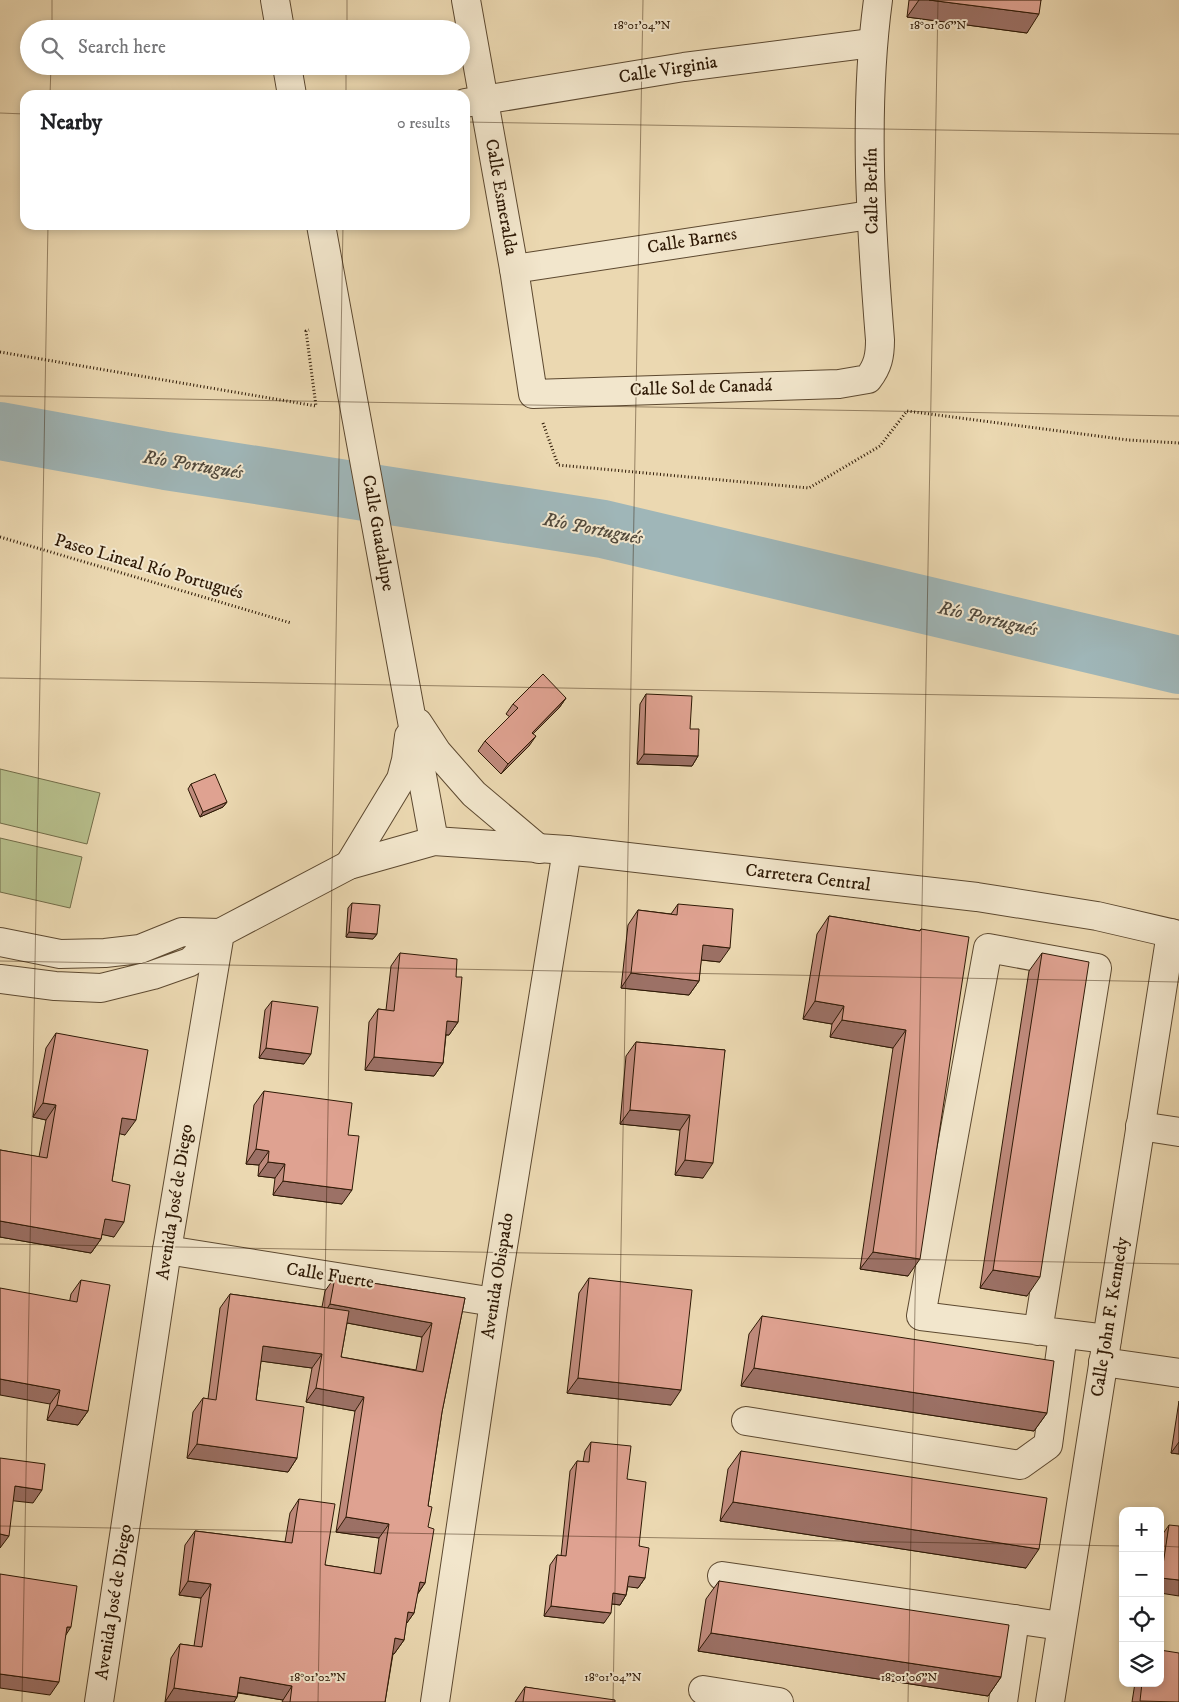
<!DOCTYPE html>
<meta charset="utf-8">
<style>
body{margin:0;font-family:"IM FELL DW Pica",serif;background:#f2f2f2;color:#202124}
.controls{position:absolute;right:15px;bottom:15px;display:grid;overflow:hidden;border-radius:10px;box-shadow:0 2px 8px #0003}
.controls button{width:45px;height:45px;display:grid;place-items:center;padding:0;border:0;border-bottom:1px solid #e0e0e0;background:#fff;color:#202124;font:25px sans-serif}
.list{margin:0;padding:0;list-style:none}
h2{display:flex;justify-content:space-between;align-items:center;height:65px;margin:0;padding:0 20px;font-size:21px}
h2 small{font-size:16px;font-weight:400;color:#757577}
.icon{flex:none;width:28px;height:28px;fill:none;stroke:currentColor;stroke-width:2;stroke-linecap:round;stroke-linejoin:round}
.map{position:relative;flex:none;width:1179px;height:1702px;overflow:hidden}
.search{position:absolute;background:#fff;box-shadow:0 2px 8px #0003;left:20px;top:20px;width:450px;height:55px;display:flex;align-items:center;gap:12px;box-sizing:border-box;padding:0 18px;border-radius:28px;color:#757577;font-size:19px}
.panel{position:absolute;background:#fff;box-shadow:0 2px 8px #0003;left:20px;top:90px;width:450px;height:140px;border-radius:15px}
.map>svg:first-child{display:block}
.green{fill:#b7bf8c;stroke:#726c48}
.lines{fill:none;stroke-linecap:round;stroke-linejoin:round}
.river{stroke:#9fb6b8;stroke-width:58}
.minor-casing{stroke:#5d4930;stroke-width:30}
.path{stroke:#2e1905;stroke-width:3;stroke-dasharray:1 2.5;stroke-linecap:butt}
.minor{stroke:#f2e6cc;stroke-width:28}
.wall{fill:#c08b7d;stroke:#2e1905;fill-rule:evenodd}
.shaded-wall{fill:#9c7166;stroke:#2e1905}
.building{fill:#dfa291;stroke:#2e1905}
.ticks{fill:none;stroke:#2e1905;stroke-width:1;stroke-opacity:0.45}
.labels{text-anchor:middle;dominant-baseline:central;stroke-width:4;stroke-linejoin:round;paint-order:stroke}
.street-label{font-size:18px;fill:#2e1905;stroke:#f2e6cc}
.water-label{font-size:19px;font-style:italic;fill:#50483b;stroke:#f2e6cc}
.ticks-label{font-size:12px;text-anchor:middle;fill:#2e1905;stroke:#f2e6cc;stroke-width:4;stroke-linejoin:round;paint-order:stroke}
</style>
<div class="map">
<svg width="1179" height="1702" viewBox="0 0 1179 1702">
<rect width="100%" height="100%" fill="#ebd8b1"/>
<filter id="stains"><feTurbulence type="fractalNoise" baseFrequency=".004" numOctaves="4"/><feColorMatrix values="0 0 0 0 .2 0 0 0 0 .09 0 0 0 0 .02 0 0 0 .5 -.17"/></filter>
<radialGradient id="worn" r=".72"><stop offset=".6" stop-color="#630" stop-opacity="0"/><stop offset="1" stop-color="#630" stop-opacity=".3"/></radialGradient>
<!-- green -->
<g class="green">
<path d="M0,769L100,793L87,844L0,823Z"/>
<path d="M0,838L82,857L70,908L0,892Z"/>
</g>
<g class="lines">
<!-- river -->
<path class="river" d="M0,431L166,461L603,529L1179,665"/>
<defs>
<g id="minor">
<path d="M275,0L280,29"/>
<path d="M466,0L514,269L533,394L839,384L868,379C878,366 880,356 880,340C871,227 863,112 878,0"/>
<path d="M287,66L292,95"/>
<path d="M465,103L684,67L872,43"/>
<path d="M321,225L434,841"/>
<path d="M514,269L870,215"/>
<path d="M418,723L437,752L474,794L539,849"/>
<path d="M349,865L401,779L406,760L409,736"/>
<path d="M0,942L60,954L105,953L140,949L182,932L220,933L190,962L153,975L101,988L55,986L0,979"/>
<path d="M1140,1126L1179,1132"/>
<path d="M167,1250L494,1302"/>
<path d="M1038,1331L1097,968L988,948L921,1316L1107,1339"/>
<path d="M1103,1362L1179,1373"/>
<path d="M746,1421L1020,1465L1048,1445L1063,1334"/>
<path d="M722,1576L1061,1626"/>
<path d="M703,1690L779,1702"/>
<path d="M99,1702L167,1250L220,933L349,865L434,841L567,850L977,897L1097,916L1179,935"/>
<path d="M435,1702L494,1302L567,850"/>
<path d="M1003,1702L1015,1619"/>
<path d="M1050,1702L1171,933"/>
</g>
</defs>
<!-- minor casing -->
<use href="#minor" class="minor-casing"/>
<!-- path -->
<g class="path">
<path d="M0,352L316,406L306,331L309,330"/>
<path d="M543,423L558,465L809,488L880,446L907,411L1128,440L1179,443"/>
<path d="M0,537L291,623"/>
</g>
<!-- minor -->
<use href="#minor" class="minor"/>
</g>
<!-- wall -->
<g class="wall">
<path d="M909,0H1041L1027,33L907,17Z"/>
<path d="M646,694L690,729L698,756L692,766L637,764L640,704Z"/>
<path d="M566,698L559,708L533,734L529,746L501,774L478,751L485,741L510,717L506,714L513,704Z"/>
<path d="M191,784L227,802L223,807L200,817L188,789Z"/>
<path d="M352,903L377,934L373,939L346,937L348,908Z"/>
<path d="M678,904L720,962L701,960L699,981L689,995L621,988L628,925L638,910L671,914Z"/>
<path d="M829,916L920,931L921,929L908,1276L860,1269L893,1048L830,1037L832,1024L803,1019L817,934Z"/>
<path d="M400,953L456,977L458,1022L449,1035H446L443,1063L434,1076L365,1070L369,1022L378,1009L386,1010L391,966Z"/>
<path d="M1042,953L1027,1296L980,1288L1029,971Z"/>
<path d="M272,1001L304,1064L259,1058L265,1010Z"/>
<path d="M56,1033L125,1135L119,1133L112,1181L114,1237L102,1234L101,1239L91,1253L0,1237V1150L39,1157L46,1120L33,1117L46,1048Z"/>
<path d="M636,1042L725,1050L703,1178L675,1175L680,1130L620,1124L626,1056Z"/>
<path d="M264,1091L342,1204L273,1195L275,1178L258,1176L259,1165L246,1164L254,1105Z"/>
<path d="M335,1277L465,1298L442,1412L428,1506L425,1583L417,1595L414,1613L406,1624L404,1640L394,1654H393L385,1702H282L283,1700L238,1693L237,1697L234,1702H165L171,1658L180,1644L194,1646L201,1598L179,1595L185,1545L195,1531L285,1542L290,1513L299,1499L325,1565L374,1573L379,1538L336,1532L355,1411L306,1402L312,1368L261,1361L256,1400L297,1458L288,1472L187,1458L193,1412L203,1398L208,1399L220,1308L230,1294L322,1307L325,1291ZM347,1323L422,1337L416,1370L341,1357Z"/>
<path d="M589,1278L671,1405L567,1393L579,1293Z"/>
<path d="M81,1280L88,1411L78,1425L47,1420L71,1294Z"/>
<path d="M762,1316L1047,1413L1034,1431L741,1386L749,1334Z"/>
<path d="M1179,1401V1454L1171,1453Z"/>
<path d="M591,1442L627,1479L639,1546L645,1578L638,1588L628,1586L626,1595L620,1605L612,1604L604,1623L544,1616L550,1565L557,1555L561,1556L570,1471L577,1461L583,1462L585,1451Z"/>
<path d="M741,1451L1026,1568L720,1521L728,1469Z"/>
<path d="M1169,1525L1160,1593V1538Z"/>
<path d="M719,1581L1001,1677L988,1696L698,1651L706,1599Z"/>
<path d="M1135,1683H1160L1179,1702H1132Z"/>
<path d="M525,1687L615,1702H515Z"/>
</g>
<!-- shaded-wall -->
<g class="shaded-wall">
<path d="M919,0H929L1039,14L1027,33L907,17Z"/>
<path d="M566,698L559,708L525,742L532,733Z"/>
<path d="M536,736L529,746L501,774L508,764Z"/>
<path d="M644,754L698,756L692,766L637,764Z"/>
<path d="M227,802L223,807L200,817L203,812Z"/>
<path d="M349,932L377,934L373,939L346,937Z"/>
<path d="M703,945L730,948L720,962L693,959Z"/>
<path d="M631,973L699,981L689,995L621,988Z"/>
<path d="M815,1001L844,1006L832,1024L803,1019Z"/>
<path d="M842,1020L906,1030L893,1048L830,1037Z"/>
<path d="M447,1021L458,1022L449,1035L438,1034Z"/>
<path d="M266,1048L311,1054L304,1064L259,1058Z"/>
<path d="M374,1057L443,1063L434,1076L365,1070Z"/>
<path d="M43,1103L56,1105L46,1120L33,1117Z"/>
<path d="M630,1110L690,1115L680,1130L620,1124Z"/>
<path d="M122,1118L136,1120L125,1135L112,1132Z"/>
<path d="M256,1149L269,1151L259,1165L246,1164Z"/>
<path d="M685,1160L713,1163L703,1178L675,1175Z"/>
<path d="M268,1162L285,1164L275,1178L258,1176Z"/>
<path d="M283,1181L352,1190L342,1204L273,1195Z"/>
<path d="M105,1219L124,1222L114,1237L95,1233Z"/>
<path d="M0,1221L101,1239L91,1253L0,1237Z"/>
<path d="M873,1252L920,1259L908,1276L860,1269Z"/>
<path d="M993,1270L1040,1277L1027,1296L980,1288Z"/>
<path d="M330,1304L432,1323L422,1337L321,1318Z"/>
<path d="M263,1346L322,1354L312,1368L253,1360Z"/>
<path d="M754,1368L1047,1413L1034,1431L741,1386Z"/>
<path d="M578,1378L681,1390L671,1405L567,1393Z"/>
<path d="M0,1379L60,1390L50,1404L0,1395Z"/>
<path d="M316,1388L364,1397L355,1411L306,1402Z"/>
<path d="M57,1405L88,1411L78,1425L47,1420Z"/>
<path d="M1179,1442V1454L1171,1453Z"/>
<path d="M197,1444L297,1458L288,1472L187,1458Z"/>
<path d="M15,1486L42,1490L33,1503L6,1500Z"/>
<path d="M733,1502L1039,1549L1026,1568L720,1521Z"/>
<path d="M346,1517L389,1524L379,1538L336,1532Z"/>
<path d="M0,1534L9,1536L0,1548Z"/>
<path d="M629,1576L645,1578L638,1588L622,1586Z"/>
<path d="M1161,1578L1179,1580V1596L1160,1593V1579Z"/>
<path d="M188,1581L211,1584L201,1598L179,1595Z"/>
<path d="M420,1582L425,1583L415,1597Z"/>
<path d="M613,1593L626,1595L620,1605L606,1603Z"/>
<path d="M551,1606L611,1613L604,1623L544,1616Z"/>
<path d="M408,1612L414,1613L404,1627Z"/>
<path d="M67,1627H71L62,1641Z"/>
<path d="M711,1633L1001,1677L988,1696L698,1651Z"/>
<path d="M395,1638L404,1640L394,1654L385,1652Z"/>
<path d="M0,1674L59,1682L50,1695L0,1688Z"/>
<path d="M240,1677L292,1686L283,1700L230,1691Z"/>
<path d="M174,1688L237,1697L234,1702H165Z"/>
</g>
<!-- building -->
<g class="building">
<path d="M929,0H1041L1039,14Z"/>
<path d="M543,674L566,698L532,733L536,736L508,764L485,741L518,708L513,704Z"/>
<path d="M646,694L692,696L690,729H699L698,756L644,754Z"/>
<path d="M215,774L227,802L203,812L191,784Z"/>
<path d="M352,903L380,905L377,934L349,932Z"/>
<path d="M678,904L733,909L730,948L703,945L699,981L631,973L638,910L677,915Z"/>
<path d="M829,916L920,931L921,929L969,937L920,1259L873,1252L906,1030L842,1020L844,1006L815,1001Z"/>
<path d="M400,953L457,959L456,977H462L458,1022L447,1021L443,1063L374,1057L378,1009L394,1011Z"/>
<path d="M1042,953L1089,962L1040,1277L993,1270Z"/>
<path d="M272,1001L318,1007L311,1054L266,1048Z"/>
<path d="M56,1033L148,1050L136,1120L122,1118L112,1181L130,1185L124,1222L105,1219L101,1239L0,1221V1150L47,1158L56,1105L43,1103Z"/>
<path d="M636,1042L725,1050L713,1163L685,1160L690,1115L630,1110Z"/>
<path d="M264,1091L352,1103L348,1135L359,1136L352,1190L283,1181L285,1164L268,1162L269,1151L256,1149Z"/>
<path d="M335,1277L465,1298L442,1412L428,1506L432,1507L428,1527L434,1529L425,1583L420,1582L414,1613L408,1612L404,1640L395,1638L385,1702H290L292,1686L240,1677L237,1697L174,1688L180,1644L202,1647L211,1584L188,1581L195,1531L292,1543L299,1499L335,1504L325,1565L381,1574L389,1524L346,1517L364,1397L316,1388L322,1354L263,1346L256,1400L304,1407L297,1458L197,1444L203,1398L216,1400L230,1294L349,1311L341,1357L423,1372L432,1323L330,1304Z"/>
<path d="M589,1278L692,1290L681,1390L578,1378Z"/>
<path d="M81,1280L110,1285L88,1411L57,1405L60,1390L0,1379V1288L77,1302Z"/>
<path d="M762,1316L1054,1361L1047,1413L754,1368Z"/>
<path d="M591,1442L631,1446L627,1479L646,1482L639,1546L649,1548L645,1578L629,1576L626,1595L613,1593L611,1613L551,1606L557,1555L566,1556L577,1461L589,1462Z"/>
<path d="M741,1451L1047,1498L1039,1549L733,1502Z"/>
<path d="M0,1458L45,1464L42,1490L15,1486L9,1536L0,1534Z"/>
<path d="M1169,1525L1179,1526V1580L1161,1578Z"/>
<path d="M0,1574L77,1586L71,1627H67L59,1682L0,1674Z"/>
<path d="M719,1581L1009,1625L1001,1677L711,1633Z"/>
<path d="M1160,1650L1179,1653V1702L1140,1701L1142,1683H1160Z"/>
<path d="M525,1687L615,1700V1702H523Z"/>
</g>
<!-- ticks -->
<path class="ticks" d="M52,29V0M347,29V0M50,95L51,66M346,95V66M0,113L25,114M465,122L1179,134M0,396L1179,416M0,678L1179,699M0,961L1179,982M0,1244L1179,1264M0,1526L1123,1546M1160,1546L1179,1547M22,1702L48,225M318,1702L343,225M613,1702L643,0M908,1702L938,0"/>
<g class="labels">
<!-- street labels -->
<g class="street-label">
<text transform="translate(668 70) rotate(-9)">Calle Virginia</text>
<text transform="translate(872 191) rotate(-91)">Calle Berlín</text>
<text transform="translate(501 197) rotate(80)">Calle Esmeralda</text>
<text transform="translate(692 241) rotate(-9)">Calle Barnes</text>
<text transform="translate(701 388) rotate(-2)">Calle Sol de Canadá</text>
<text transform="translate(378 533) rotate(80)">Calle Guadalupe</text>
<text transform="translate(149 567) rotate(16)">Paseo Lineal Río Portugués</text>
<text transform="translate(808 878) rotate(7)">Carretera Central</text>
<text transform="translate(175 1202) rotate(-81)">Avenida José de Diego</text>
<text transform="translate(330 1276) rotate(9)">Calle Fuerte</text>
<text transform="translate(498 1276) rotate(-81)">Avenida Obispado</text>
<text transform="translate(1110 1317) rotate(-81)">Calle John F. Kennedy</text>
<text transform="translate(114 1602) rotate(-81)">Avenida José de Diego</text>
</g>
<!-- water labels -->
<g class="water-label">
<text transform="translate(193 465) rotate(9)">Río Portugués</text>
<text transform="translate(593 529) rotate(11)">Río Portugués</text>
<text transform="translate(988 619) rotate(13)">Río Portugués</text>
</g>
</g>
<g class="ticks-label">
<text x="642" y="29">18°01'04"N</text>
<text x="938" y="29">18°01'06"N</text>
<text x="318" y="1681">18°01'02"N</text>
<text x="613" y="1681">18°01'04"N</text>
<text x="909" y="1681">18°01'06"N</text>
</g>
<rect width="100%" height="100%" filter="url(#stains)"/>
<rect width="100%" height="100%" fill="url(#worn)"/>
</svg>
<div class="controls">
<button>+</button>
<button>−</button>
<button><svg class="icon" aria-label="locate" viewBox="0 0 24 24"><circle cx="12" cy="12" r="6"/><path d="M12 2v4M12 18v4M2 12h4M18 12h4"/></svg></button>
<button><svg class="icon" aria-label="layers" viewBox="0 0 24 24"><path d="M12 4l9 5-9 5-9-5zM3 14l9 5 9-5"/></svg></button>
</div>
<div class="search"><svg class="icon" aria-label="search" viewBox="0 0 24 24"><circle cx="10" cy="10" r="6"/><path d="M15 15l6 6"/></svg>Search here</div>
<section class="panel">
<h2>Nearby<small>0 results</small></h2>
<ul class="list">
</ul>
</section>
</div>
